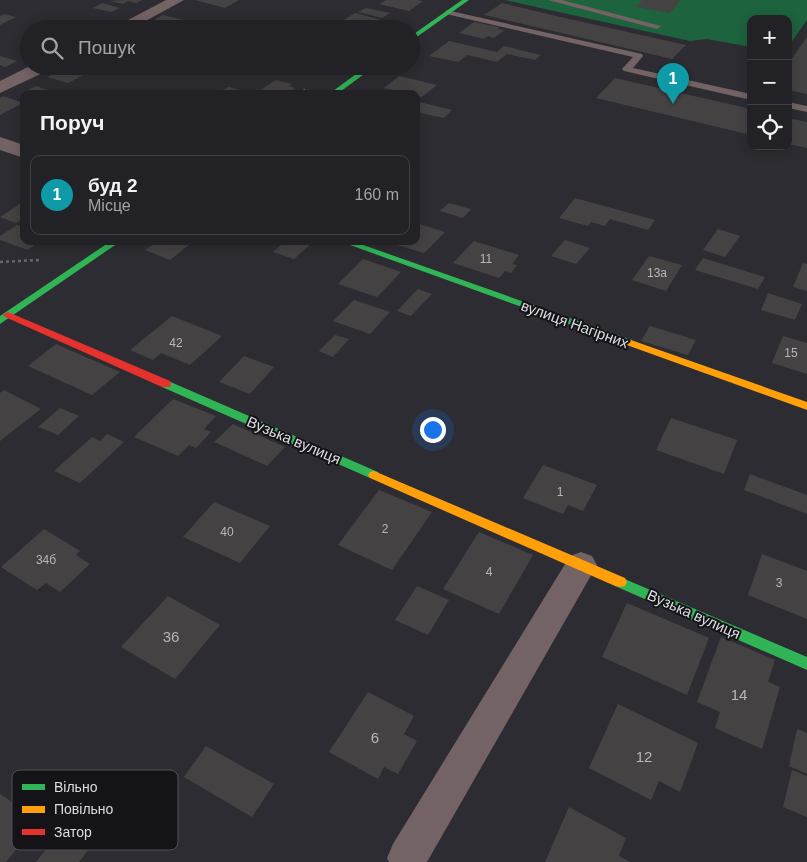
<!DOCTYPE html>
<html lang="uk">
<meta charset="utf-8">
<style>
body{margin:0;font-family:Helvetica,sans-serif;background:#2e2e32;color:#f1f3f6}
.controls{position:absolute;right:15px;top:15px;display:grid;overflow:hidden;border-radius:10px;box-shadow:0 2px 12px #0003}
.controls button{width:45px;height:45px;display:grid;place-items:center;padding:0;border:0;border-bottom:1px solid #3f3e43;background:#222126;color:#f1f3f6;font:25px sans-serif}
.you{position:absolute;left:432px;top:429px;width:18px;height:18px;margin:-12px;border:4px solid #fff;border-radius:50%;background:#1a73e8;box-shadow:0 0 0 8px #1a73e833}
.badge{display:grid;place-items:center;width:32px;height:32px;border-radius:50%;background:#b45309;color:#fff;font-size:16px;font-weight:700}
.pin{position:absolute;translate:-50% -41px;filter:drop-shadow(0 1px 2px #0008)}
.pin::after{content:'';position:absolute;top:26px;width:18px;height:15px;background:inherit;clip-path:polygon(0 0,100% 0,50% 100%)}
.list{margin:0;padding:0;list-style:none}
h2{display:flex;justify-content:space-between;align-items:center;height:65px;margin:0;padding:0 20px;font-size:21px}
h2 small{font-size:16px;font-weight:400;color:#a2a3a7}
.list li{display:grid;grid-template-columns:32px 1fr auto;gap:15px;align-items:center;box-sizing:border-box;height:80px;margin:0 10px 10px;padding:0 10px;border:1px solid #3f3e43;border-radius:10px}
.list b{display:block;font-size:19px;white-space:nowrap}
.list p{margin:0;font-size:16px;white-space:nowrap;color:#a2a3a7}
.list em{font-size:16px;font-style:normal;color:#a2a3a7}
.icon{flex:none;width:28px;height:28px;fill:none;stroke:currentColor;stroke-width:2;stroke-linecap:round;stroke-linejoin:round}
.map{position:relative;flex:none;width:807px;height:862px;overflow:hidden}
.search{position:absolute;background:#222126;box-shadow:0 2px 12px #0003;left:20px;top:20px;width:400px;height:55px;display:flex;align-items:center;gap:12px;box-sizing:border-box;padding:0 18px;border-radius:28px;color:#a2a3a7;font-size:19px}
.panel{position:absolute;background:#222126;box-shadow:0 2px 12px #0003;left:20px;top:90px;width:400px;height:155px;border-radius:10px}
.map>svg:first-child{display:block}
.forest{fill:#1d633e}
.building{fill:#454244}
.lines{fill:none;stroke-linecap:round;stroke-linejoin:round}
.path-far1{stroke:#6d6364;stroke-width:2;stroke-dasharray:2.5 2.5;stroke-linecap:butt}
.path{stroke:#6d6364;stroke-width:2.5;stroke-dasharray:3 3;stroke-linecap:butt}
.lane{fill:#746364;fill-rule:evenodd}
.street{fill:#746364;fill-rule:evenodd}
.fast{fill:#30b455;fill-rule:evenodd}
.slow{fill:#ff9f0a;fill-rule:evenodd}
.jam{fill:#e5322d;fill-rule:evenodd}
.labels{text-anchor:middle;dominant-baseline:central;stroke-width:4;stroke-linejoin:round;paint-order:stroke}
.number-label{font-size:12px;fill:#b7b6bb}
.street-label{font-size:15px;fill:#dddce3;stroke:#141318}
.near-number-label{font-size:15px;fill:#b7b6bb}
.key{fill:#141318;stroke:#504f55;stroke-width:1}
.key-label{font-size:14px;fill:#dddce3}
</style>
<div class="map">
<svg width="807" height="862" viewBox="0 0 807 862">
<rect width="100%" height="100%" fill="#2d2c32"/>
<!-- forest -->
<path class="forest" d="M505,0H807V20L788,47V19H751V47L707,39L690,41Z"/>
<!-- building -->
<g class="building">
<path d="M125,0H142L136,3L128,1L123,4L110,1Z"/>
<path d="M195,0H239L225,8Z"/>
<path d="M386,0H418L423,1L409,11L379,4Z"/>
<path d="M642,0H681L670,13L636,7Z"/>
<path d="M102,3L120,8L111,12L93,8Z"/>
<path d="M502,3L556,16L686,45L672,59L484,15Z"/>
<path d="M366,8L390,13L382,18L358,12Z"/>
<path d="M355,13L389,22L378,29H329Z"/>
<path d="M4,14L16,17L0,25V16Z"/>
<path d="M163,15L200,24L192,29H161L145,25Z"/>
<path d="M63,21L81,25L74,29H46Z"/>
<path d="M474,22L499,27L498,29L505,30L494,38L488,36L484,39L459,33Z"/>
<path d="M807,37V94L788,90V64Z"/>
<path d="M449,41L497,52L504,46L541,55L535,60L507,54L497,62L467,55L458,62L429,56Z"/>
<path d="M0,56L17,61L5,67L0,65Z"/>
<path d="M53,66H87L96,69L68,83L47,77L59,71L50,68Z"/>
<path d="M399,76L437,85L422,97L384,88Z"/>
<path d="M615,78L751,109V135L596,98Z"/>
<path d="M276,80L292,84L289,86L295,88L287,93L281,91L268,94L259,91Z"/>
<path d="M36,86L47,90L40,94L26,91Z"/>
<path d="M229,87L246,92L229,94L221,91Z"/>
<path d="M3,96L23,103L0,115V98Z"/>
<path d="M419,102L452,110L444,118L416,112V105Z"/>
<path d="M788,118L807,122V148L788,144Z"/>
<path d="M575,198L655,220L648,230L610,219L605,226L591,222L588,226L559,218Z"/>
<path d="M24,201V218L16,223L0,217Z"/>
<path d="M449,203L471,209L463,218L440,211Z"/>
<path d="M416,223L445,232L424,253L387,242L416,241Z"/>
<path d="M17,225L24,228V241H40L28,250L0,240V236Z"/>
<path d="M718,229L740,236L725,257L703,250Z"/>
<path d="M565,240L590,248L576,264L551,256Z"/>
<path d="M158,241H194L170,260L145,250Z"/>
<path d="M286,241H307L312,243L294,259L273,252Z"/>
<path d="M474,241L519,255L512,264L517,265L511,273L505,271L499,278L453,263Z"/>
<path d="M649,256L682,265L666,291L632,280Z"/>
<path d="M703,258L765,277L758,289L695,270Z"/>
<path d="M363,259L401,272L377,297L338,284Z"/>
<path d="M803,263L807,264V291L793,287Z"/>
<path d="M418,289L432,294L411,316L397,311Z"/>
<path d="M768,293L802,304L795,320L761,310Z"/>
<path d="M354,300L390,312L370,334L333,321Z"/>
<path d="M172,316L222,336L190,365L161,353L153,360L130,350Z"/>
<path d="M650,326L696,340L688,355L641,341Z"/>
<path d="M335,335L349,339L333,357L319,351Z"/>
<path d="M783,336L807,343V374L772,363Z"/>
<path d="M56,344L120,372L92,395L28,366Z"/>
<path d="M244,356L274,367L250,394L219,382Z"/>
<path d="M4,390L41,409L0,441V393Z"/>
<path d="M173,399L216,416L204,429L211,432L196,448L189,445L178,456L134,437Z"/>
<path d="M60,408L79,416L58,435L38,427Z"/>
<path d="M671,418L737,440L724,474L656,450Z"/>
<path d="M233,424L285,447L267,466L214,442Z"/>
<path d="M107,434L124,442L80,483L54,471L92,437L100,441Z"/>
<path d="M543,465L597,485L583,511L568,505L563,514L523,498Z"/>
<path d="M750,474L807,495V514L744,490Z"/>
<path d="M379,490L432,512L392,570L338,545Z"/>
<path d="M214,502L270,526L240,563L183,537Z"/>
<path d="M44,529L80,551L76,555L90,564L60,592L46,583L37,590L1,567Z"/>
<path d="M479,532L533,555L499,614L443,589Z"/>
<path d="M762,554L807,571V619L748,595Z"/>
<path d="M417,586L449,600L428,635L395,620Z"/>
<path d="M168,596L220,625L175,679L121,647Z"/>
<path d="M627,603L709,638L687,695L602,657Z"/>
<path d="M721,637L775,660L768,682L780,687L762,749L715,728L720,712L697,702Z"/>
<path d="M368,692L414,716L404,734L417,741L398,774L384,767L378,779L329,752Z"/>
<path d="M618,704L698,743L680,792L659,781L651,800L589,768Z"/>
<path d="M797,729L807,733V774L789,766Z"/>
<path d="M206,746L274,784L252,817L184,777Z"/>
<path d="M792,770L807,776V817L783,807Z"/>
<path d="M0,794L40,820L6,862H0Z"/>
<path d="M569,807L626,838L619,856L630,862H545Z"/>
<path d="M61,831L89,849L79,862H36Z"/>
</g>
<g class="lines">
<!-- path-far1 -->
<path class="path-far1" d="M299,94L306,89"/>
<!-- path -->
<path class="path" d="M0,262L39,260"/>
<!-- lane -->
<g class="lane">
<path d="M548,0H562L661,26L657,29Z"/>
<path d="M446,10L642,54L643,56L633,68L751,94V100L624,71L622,69L633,57L446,14Z"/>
<path d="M788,102L807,106V112L788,108Z"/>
</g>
<!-- street -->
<g class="street">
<path d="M166,0H184L131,29H111Z"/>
<path d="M30,66H51L49,70L0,93V81Z"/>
<path d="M0,137L24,145V158L0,150Z"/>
<path d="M581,552L592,556L597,565L427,862H389L387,858L393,844L570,556Z"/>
</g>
<!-- fast -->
<g class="fast">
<path d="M462,0H469L411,41V36Z"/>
<path d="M367,66H375L337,94H329Z"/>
<path d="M111,241H121L0,324V316Z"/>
<path d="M339,241H352L632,340L633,342L632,344H624Z"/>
<path d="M166,380L378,472L380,475L378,478H370L162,387L161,384Z"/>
<path d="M620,577L807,657V670L615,586L613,582L615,578Z"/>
</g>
<!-- slow -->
<g class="slow">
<path d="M628,339L807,402V410L624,344L623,342L624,340Z"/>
<path d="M374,471L625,578L627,582L625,586L620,587L615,586L370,478L368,475L370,472Z"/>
</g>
<!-- jam -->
<path class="jam" d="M8,312L170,381L171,384L170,387H162L5,317L3,315Z"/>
</g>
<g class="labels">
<!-- number labels -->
<g class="number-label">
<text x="486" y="259">11</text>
<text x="657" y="273">13а</text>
<text x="176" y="343">42</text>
<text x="791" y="353">15</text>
<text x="560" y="492">1</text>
<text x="385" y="529">2</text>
<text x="227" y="532">40</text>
<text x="46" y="560">34б</text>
<text x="489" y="572">4</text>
<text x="779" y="583">3</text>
</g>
<!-- street labels -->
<g class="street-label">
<text transform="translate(575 324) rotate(20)">вулиця Нагірних</text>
<text transform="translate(294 440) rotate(23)">Вузька вулиця</text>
<text transform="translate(694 614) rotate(24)">Вузька вулиця</text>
</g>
<!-- near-number labels -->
<g class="near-number-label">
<text x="171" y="636">36</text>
<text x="739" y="694">14</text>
<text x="375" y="737">6</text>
<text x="644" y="756">12</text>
</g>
</g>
<!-- legend -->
<rect x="12" y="770" width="166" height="80" rx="8" class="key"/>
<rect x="22" y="784" width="23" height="6" fill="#30b455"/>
<rect x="22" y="806" width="23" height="7" fill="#ff9f0a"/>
<rect x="22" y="829" width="23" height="6" fill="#e5322d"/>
<g class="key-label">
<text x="54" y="792">Вільно</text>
<text x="54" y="814">Повільно</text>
<text x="54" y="837">Затор</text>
</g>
</svg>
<div class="controls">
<button>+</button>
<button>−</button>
<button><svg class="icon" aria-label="locate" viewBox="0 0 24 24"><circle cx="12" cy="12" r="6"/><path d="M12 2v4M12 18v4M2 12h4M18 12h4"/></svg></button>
</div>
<div class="you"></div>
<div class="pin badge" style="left:673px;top:104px;background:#0f9aa8">1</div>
<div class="search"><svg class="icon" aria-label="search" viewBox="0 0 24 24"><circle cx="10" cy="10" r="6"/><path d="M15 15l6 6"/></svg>Пошук</div>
<section class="panel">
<h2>Поруч<small></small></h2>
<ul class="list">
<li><span class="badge" style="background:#0f9aa8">1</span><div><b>буд 2</b><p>Місце</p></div><em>160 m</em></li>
</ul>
</section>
</div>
